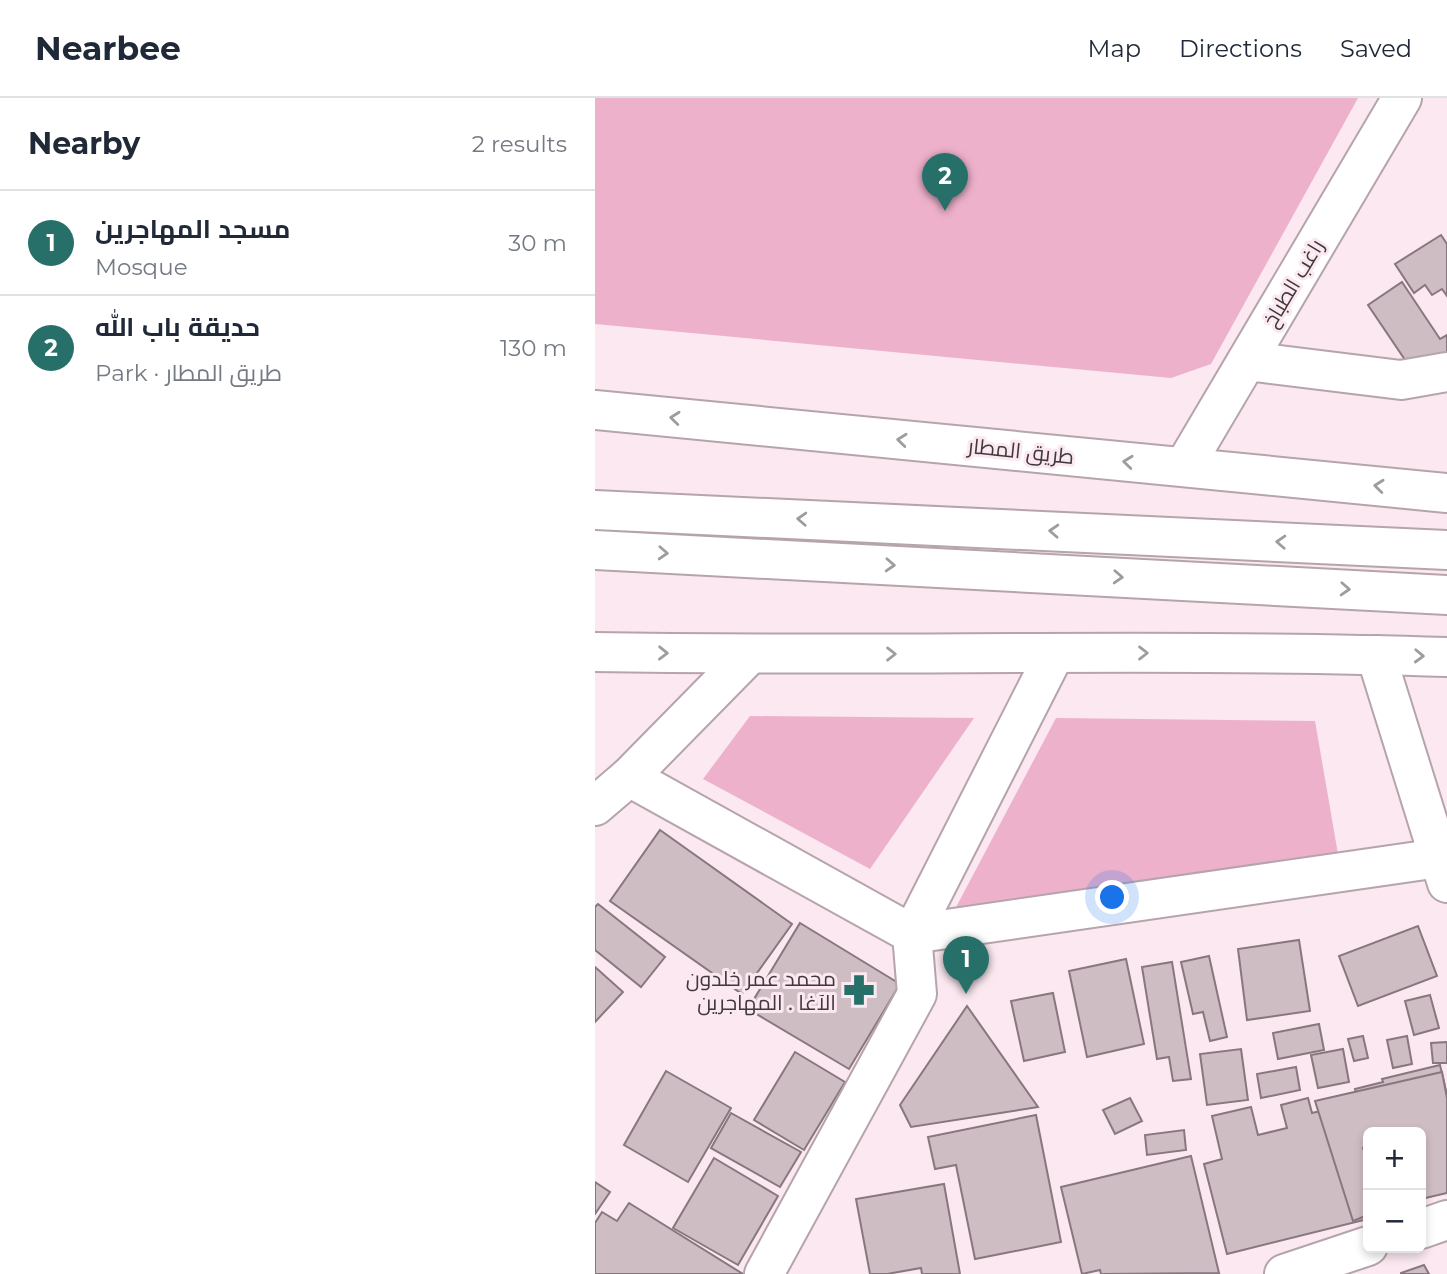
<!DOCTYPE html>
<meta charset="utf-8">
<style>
body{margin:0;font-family:Montserrat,Cairo,sans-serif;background:#f2f2f3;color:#1f2937}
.controls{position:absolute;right:21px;bottom:21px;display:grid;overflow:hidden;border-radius:10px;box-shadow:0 4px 10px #0003}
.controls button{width:63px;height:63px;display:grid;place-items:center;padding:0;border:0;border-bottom:2px solid #e0e1e3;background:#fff;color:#1f2937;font:35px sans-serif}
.you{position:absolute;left:518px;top:800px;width:24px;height:24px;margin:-18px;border:5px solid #fff;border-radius:50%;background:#1a73e8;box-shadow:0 0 0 10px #1a73e833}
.badge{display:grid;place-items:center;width:46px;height:46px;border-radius:50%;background:#277069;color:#fff;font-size:23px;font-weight:700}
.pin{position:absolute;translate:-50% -58px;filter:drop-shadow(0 2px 4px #0008)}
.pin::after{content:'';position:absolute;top:37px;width:24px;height:21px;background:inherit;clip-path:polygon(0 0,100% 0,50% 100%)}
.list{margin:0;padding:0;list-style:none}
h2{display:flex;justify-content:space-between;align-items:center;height:91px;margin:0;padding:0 28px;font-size:30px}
h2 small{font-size:23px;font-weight:400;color:#747a83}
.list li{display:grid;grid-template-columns:46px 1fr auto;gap:21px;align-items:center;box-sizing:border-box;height:105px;padding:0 28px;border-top:2px solid #e0e1e3}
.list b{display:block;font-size:26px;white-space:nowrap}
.list p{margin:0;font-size:23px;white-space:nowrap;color:#747a83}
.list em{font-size:23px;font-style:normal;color:#747a83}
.map{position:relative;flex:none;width:852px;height:1176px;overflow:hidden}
header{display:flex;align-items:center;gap:42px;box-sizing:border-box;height:98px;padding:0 35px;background:#fff;border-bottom:2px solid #e0e1e3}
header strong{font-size:33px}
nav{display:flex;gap:38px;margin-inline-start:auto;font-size:24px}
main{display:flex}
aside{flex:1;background:#fff}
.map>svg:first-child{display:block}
.green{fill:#eeb1cc}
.building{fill:#cfbdc4;stroke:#88777e;stroke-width:2}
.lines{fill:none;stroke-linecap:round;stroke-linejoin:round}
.minor-casing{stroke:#b6a4ac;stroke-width:42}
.tertiary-casing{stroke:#b6a4ac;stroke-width:42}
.secondary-casing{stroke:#b6a4ac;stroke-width:42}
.primary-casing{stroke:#b6a4ac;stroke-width:42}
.minor{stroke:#fff;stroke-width:38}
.tertiary{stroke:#fff;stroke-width:38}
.secondary{stroke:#fff;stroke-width:38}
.primary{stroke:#fff;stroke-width:38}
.oneway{stroke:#a09c9e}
.labels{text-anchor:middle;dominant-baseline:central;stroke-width:6;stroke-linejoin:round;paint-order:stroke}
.street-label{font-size:21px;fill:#40393c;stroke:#fbe8f0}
.poi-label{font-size:21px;fill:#40393c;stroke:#fbe8f0;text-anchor:end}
</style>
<header>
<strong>Nearbee</strong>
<nav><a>Map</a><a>Directions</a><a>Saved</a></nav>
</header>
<main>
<aside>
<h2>Nearby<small>2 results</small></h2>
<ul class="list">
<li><span class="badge">1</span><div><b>مسجد المهاجرين</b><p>Mosque</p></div><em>30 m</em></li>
<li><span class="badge">2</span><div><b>حديقة باب الله</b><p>Park · طريق المطار</p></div><em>130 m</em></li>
</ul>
</aside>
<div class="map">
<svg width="852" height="1176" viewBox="0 0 852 1176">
<rect width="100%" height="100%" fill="#fbe8f0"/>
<!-- green -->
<g class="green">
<path d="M0,0H763L616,266L576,280L0,226Z"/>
<path d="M155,618L379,620L275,771L108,681Z"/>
<path d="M461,620L720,623L743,756L359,813Z"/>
</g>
<!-- building -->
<g class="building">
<path d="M846,137L852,146V198L847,191L837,197L830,187L819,195L800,166Z"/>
<path d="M807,184L845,241L852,237V266L825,284L773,207Z"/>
<path d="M65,732L197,826L147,896L15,803Z"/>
<path d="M3,806L70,859L46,889L0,852V809Z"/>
<path d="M205,825L305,886L254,971L153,911Z"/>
<path d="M823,828L842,878L763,908L744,858Z"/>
<path d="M704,842L715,913L652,922L643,851Z"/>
<path d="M614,858L632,939L615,943L608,914L598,916L586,864Z"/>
<path d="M531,861L549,946L492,959L474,873Z"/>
<path d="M577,864L596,981L578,983L574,959L562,961L547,869Z"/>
<path d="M0,869L28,894L0,924Z"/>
<path d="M458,895L470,954L429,963L416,903Z"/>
<path d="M835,897L844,930L819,937L810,903Z"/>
<path d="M372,908L443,1009L316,1029L305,1007Z"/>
<path d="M724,926L729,952L683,961L678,935Z"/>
<path d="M768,938L773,960L759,963L753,941Z"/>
<path d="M812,938L817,966L798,970L792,942Z"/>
<path d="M852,944V965H838L836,945Z"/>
<path d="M646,951L653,1002L612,1007L605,956Z"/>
<path d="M748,951L754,984L723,990L716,957Z"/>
<path d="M200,954L250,984L209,1052L159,1022Z"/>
<path d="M845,967L852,997V1094L826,1101V1034H773V1121L632,1156L609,1066L627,1061L617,1018L656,1009L663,1037L692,1030L686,1007L713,1000L717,1015L763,1004L760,991L788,984L787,981Z"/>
<path d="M701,969L705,992L666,1000L662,976Z"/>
<path d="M71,973L136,1010L93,1084L29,1047Z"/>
<path d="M847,974L852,1000V1095L826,1101V1034H773V1049L768,1050L773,1065V1117L758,1123L720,1003Z"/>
<path d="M535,1000L547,1023L520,1036L508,1012Z"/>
<path d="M136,1015L206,1054L185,1089L116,1050Z"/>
<path d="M441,1017L466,1144L380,1161L361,1067L340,1071L333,1039Z"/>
<path d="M589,1032L591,1052L552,1057L550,1037Z"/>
<path d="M596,1058L624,1175L506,1176L505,1172L487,1176L466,1089Z"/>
<path d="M119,1060L183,1098L143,1167L78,1130Z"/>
<path d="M0,1084L15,1094L0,1116Z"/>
<path d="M349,1086L365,1176H327L326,1170L292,1176H275L261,1101Z"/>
<path d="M34,1105L148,1176H0V1125L7,1114L22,1123Z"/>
<path d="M829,1167L834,1176H806V1175Z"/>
</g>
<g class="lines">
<defs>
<g id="minor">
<path d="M652,263L806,282L852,274"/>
<path d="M34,679L317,836L844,760"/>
<path d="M0,708L34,679L154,557"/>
<path d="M826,1131L852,1122"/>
<path d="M169,1176L322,896L317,836L460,555"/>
<path d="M689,1176L773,1148"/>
</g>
<path id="tertiary" d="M781,557L852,785"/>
<path id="secondary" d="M589,369L807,0"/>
<g id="primary">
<path d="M0,312L852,395"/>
<path d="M0,412L852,452"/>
<path d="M0,452L852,497"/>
<path d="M0,554C284,559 568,550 852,559"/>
</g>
</defs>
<!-- minor casing -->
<use href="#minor" class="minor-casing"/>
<!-- tertiary casing -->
<use href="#tertiary" class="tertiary-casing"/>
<!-- secondary casing -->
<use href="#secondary" class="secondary-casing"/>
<!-- primary casing -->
<use href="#primary" class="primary-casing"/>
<!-- minor -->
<use href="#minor" class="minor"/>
<!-- tertiary -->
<use href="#tertiary" class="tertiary"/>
<!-- secondary -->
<use href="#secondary" class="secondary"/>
<!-- primary -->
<use href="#primary" class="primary"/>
</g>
<!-- one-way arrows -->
<defs><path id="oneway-chevron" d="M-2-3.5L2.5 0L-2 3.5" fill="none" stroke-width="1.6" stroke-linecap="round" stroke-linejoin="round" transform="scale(1.75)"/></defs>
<g class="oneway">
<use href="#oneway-chevron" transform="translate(80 320) rotate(-174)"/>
<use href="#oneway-chevron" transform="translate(307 342) rotate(-174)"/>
<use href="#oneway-chevron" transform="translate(533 364) rotate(-174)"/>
<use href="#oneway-chevron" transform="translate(784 388) rotate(-174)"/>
<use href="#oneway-chevron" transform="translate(207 421) rotate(-177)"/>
<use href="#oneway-chevron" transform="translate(459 433) rotate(-177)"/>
<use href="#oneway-chevron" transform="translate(686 444) rotate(-177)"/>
<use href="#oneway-chevron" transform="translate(68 455) rotate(3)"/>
<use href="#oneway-chevron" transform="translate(295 467) rotate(3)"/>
<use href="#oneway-chevron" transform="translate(523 479) rotate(3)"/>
<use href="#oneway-chevron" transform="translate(750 491) rotate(3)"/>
<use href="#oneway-chevron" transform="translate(68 555) rotate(1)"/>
<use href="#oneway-chevron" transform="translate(548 555)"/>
<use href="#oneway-chevron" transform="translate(296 556)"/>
<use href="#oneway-chevron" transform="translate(824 558) rotate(2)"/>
</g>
<!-- icons -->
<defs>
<symbol id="pharmacy-bare" viewBox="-9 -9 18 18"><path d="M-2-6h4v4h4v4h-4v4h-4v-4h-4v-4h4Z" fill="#277069" stroke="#fbe8f0" stroke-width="2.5" paint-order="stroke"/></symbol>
</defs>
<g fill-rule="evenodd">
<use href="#pharmacy-bare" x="242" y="870" width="44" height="44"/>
</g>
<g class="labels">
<!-- street labels -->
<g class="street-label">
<text transform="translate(698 185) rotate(-59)">راغب الطباخ</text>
<text transform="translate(426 353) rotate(6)">طريق المطار</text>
</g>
<!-- poi labels -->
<g class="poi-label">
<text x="241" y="880">محمد عمر خلدون<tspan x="241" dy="24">الآغا . المهاجرين</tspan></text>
</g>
</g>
</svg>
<div class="controls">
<button>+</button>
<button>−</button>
</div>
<div class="you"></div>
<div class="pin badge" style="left:371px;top:896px">1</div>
<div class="pin badge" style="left:350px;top:113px">2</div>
</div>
</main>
